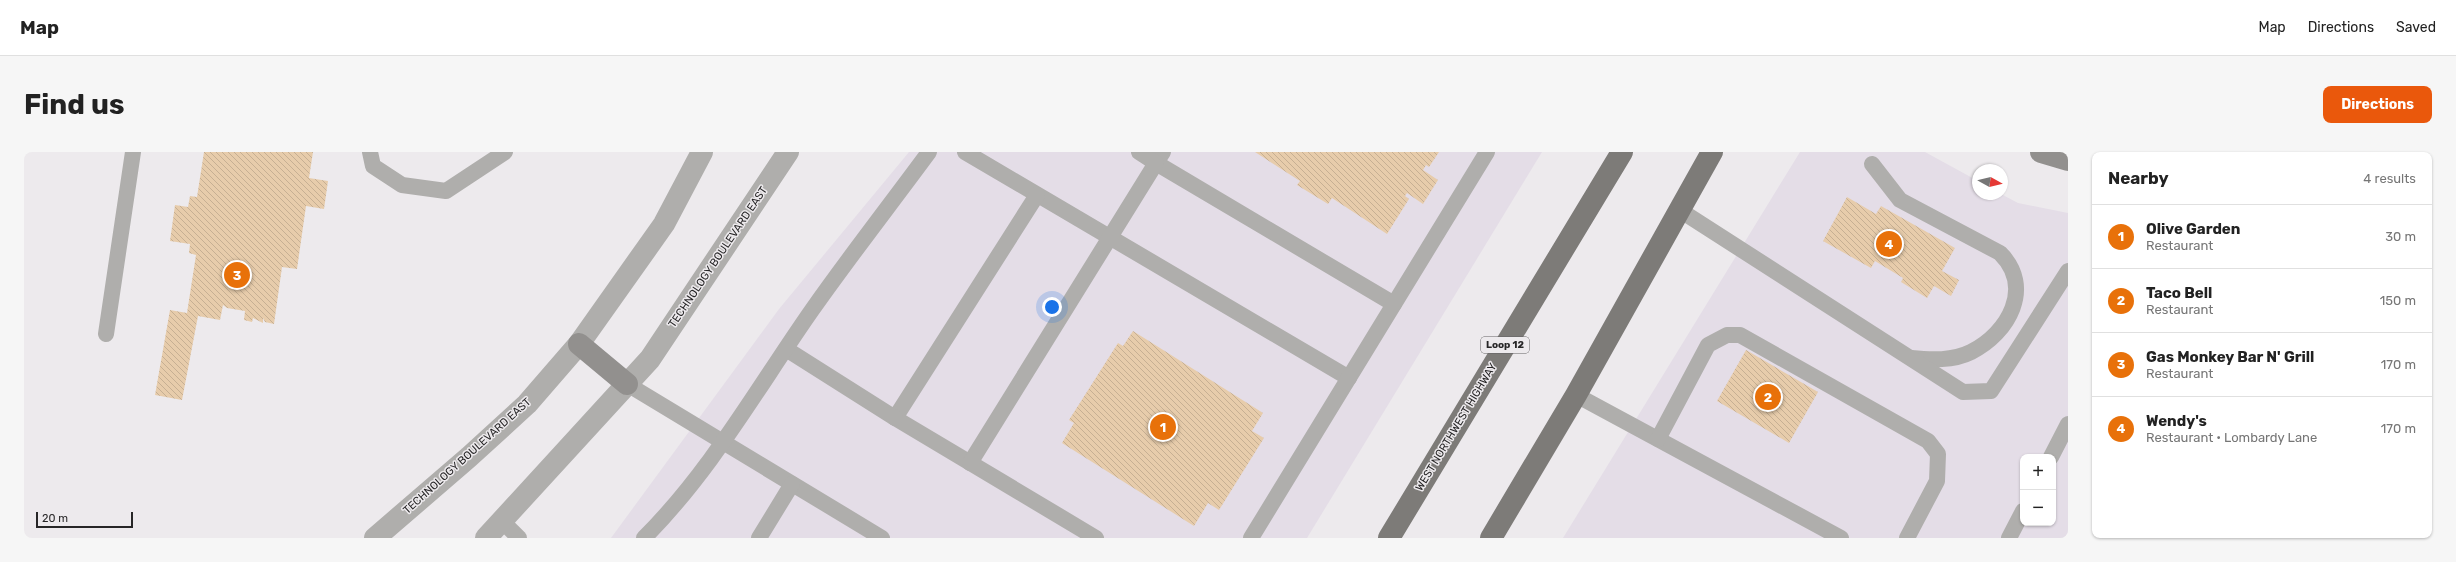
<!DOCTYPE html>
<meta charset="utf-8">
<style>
body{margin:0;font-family:Rubik,sans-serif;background:#f6f6f6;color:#222}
.controls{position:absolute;right:12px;bottom:12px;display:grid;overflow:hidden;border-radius:8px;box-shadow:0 1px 3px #0004}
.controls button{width:36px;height:36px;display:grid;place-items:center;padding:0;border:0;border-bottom:1px solid #e0e0e0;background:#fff;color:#222;font:20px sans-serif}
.compass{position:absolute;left:1948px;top:12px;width:36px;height:36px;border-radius:50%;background:#fff;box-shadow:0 1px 3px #0004;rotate:98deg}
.scale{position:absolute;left:12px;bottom:10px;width:97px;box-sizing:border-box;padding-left:4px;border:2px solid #272627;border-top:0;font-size:11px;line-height:14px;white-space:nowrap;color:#272627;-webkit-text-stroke:3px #edeaed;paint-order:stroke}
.you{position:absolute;left:1028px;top:155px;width:14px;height:14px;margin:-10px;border:3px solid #fff;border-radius:50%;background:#1a73e8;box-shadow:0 0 0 6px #1a73e833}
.badge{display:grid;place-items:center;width:26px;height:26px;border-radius:50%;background:#ea580c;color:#fff;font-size:13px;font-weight:700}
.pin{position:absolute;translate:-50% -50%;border:2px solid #fff;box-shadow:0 1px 4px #0006}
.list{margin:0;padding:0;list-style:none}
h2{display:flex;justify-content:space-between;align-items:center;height:52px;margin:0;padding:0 16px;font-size:17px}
h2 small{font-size:13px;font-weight:400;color:#767676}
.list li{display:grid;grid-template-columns:26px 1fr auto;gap:12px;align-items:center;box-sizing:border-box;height:64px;padding:0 16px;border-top:1px solid #e0e0e0}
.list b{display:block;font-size:15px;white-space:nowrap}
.list p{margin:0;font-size:13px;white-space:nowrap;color:#767676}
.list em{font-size:13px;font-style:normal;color:#767676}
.map{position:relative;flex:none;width:2044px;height:386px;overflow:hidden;border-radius:8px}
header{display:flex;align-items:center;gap:24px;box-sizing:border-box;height:56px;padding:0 20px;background:#fff;border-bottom:1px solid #e0e0e0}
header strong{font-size:19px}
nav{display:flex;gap:22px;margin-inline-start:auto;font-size:14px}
.intro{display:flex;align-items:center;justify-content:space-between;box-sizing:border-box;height:96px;padding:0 24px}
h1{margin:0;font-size:28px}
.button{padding:10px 18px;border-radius:8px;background:#ea580c;color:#fff;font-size:14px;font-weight:700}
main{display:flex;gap:24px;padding:0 24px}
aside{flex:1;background:#fff;border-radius:8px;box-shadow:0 1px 3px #0004}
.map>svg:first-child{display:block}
.built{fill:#e4dde7;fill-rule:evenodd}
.building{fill:url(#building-back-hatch)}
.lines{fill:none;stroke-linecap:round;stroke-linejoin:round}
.lane{stroke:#afaeac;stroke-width:16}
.street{stroke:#afaeac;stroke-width:22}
.secondary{stroke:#92908e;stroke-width:22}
.primary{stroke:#7d7b78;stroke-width:22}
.labels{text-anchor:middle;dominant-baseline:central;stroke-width:3;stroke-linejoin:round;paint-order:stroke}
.shield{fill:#edeaed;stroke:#626162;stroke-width:1}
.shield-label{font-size:10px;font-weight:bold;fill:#272627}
.street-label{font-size:11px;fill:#272627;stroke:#edeaed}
</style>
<header>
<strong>Map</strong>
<nav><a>Map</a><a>Directions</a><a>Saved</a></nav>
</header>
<div class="intro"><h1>Find us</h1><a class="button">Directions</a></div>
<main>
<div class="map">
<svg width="2044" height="386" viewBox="0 0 2044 386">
<defs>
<pattern id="building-back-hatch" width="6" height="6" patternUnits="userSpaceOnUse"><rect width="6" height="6" fill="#e7ccab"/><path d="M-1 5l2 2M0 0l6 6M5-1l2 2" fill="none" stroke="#c6af93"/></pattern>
</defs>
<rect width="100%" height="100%" fill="#edeaed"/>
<!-- built -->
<g class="built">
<path d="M885,0H1518L1283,386H587L755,157Z"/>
<path d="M1776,0H1901L1954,29V42H1977L1994,51L2044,61V386H1539ZM1999,305H2029V371H1999Z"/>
</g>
<!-- building -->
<g class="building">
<path d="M180,0H289L285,26L304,29L300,57L282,54L273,117L258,115L250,172L241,170L239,166V171L229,166L228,170L220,168L221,159L203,156L199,153L196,168L174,164L158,248L131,243L146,158L163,161L172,103L165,101L166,92L146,89L151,53L164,55L166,44L173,45Z"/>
<path d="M1231,0H1415L1405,15L1402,13L1399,18L1414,28L1399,52L1383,41L1381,44L1385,47L1363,82L1308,46L1304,52L1273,33L1276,29Z"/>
<path d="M1823,45L1852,62L1857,54L1931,96L1918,119L1935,128L1927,144L1910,134L1903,146L1877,130L1879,126L1851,109L1847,116L1799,89Z"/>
<path d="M1109,179L1239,261L1228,279L1240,286L1195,358L1184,351L1170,374L1038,291L1050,271L1045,268L1094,191L1099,194Z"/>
<path d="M1722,198L1794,240L1765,291L1693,249Z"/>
</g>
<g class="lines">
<!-- lane -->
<g class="lane">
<path d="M346,0L349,14L378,33L422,39L481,0"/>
<path d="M941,0L1325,226"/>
<path d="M1139,0L1132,11L1370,152"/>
<path d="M1848,12L1876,48L1976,101C2010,135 1985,181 1947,200C1929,209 1907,208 1887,206"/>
<path d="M1013,43L871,266L1072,386"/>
<path d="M1654,57L1939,240L1967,239L2044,119"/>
<path d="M82,182L109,0"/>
<path d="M762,197L871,266"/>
<path d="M603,232L858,386"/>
<path d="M1552,243L1817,386"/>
<path d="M1634,287L1684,193L1703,183H1716L1904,289L1914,302L1913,329L1883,386"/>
<path d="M2027,305L2044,272"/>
<path d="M946,311L1132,11L1115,0"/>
<path d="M478,369L495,386"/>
<path d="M620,386C687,319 734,235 788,158C826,104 866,53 905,0"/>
<path d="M735,386L768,332"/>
<path d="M1227,386L1463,0"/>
<path d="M1985,386L1999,359"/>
</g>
<!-- street -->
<g class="street">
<path d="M351,386L445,305L503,252L555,192L640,72L678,0"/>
<path d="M462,386L626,207L764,0"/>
</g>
<!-- secondary -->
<g class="secondary">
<path d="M2017,0L2044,8"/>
<path d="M555,192L603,232"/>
</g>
<!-- primary -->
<g class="primary">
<path d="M1365,386L1598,0"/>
<path d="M1467,386L1552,243L1688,0"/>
</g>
</g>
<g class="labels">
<!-- shield labels -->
<rect class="shield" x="1457" y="185" width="48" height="16" rx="3"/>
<g class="shield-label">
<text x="1481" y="193">Loop 12</text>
</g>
<!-- street labels -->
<g class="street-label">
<text transform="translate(694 105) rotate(-56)">TECHNOLOGY BOULEVARD EAST</text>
<text transform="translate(1432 275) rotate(-59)">WEST NORTHWEST HIGHWAY</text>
<text transform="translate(443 304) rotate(-42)">TECHNOLOGY BOULEVARD EAST</text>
</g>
</g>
</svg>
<div class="controls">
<button>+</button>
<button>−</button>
</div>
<svg class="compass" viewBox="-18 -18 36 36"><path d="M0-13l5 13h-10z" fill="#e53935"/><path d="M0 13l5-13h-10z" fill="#767676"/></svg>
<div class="scale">20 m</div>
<div class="you"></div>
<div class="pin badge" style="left:1139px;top:275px;background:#e8710a">1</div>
<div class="pin badge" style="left:1744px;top:245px;background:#e8710a">2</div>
<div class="pin badge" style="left:213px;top:123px;background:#e8710a">3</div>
<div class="pin badge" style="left:1865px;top:92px;background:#e8710a">4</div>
</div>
<aside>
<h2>Nearby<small>4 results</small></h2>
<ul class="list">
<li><span class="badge" style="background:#e8710a">1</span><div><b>Olive Garden</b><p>Restaurant</p></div><em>30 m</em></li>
<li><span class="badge" style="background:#e8710a">2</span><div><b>Taco Bell</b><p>Restaurant</p></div><em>150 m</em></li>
<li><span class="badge" style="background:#e8710a">3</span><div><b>Gas Monkey Bar N' Grill</b><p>Restaurant</p></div><em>170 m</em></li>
<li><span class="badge" style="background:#e8710a">4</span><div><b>Wendy's</b><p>Restaurant · Lombardy Lane</p></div><em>170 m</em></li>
</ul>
</aside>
</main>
